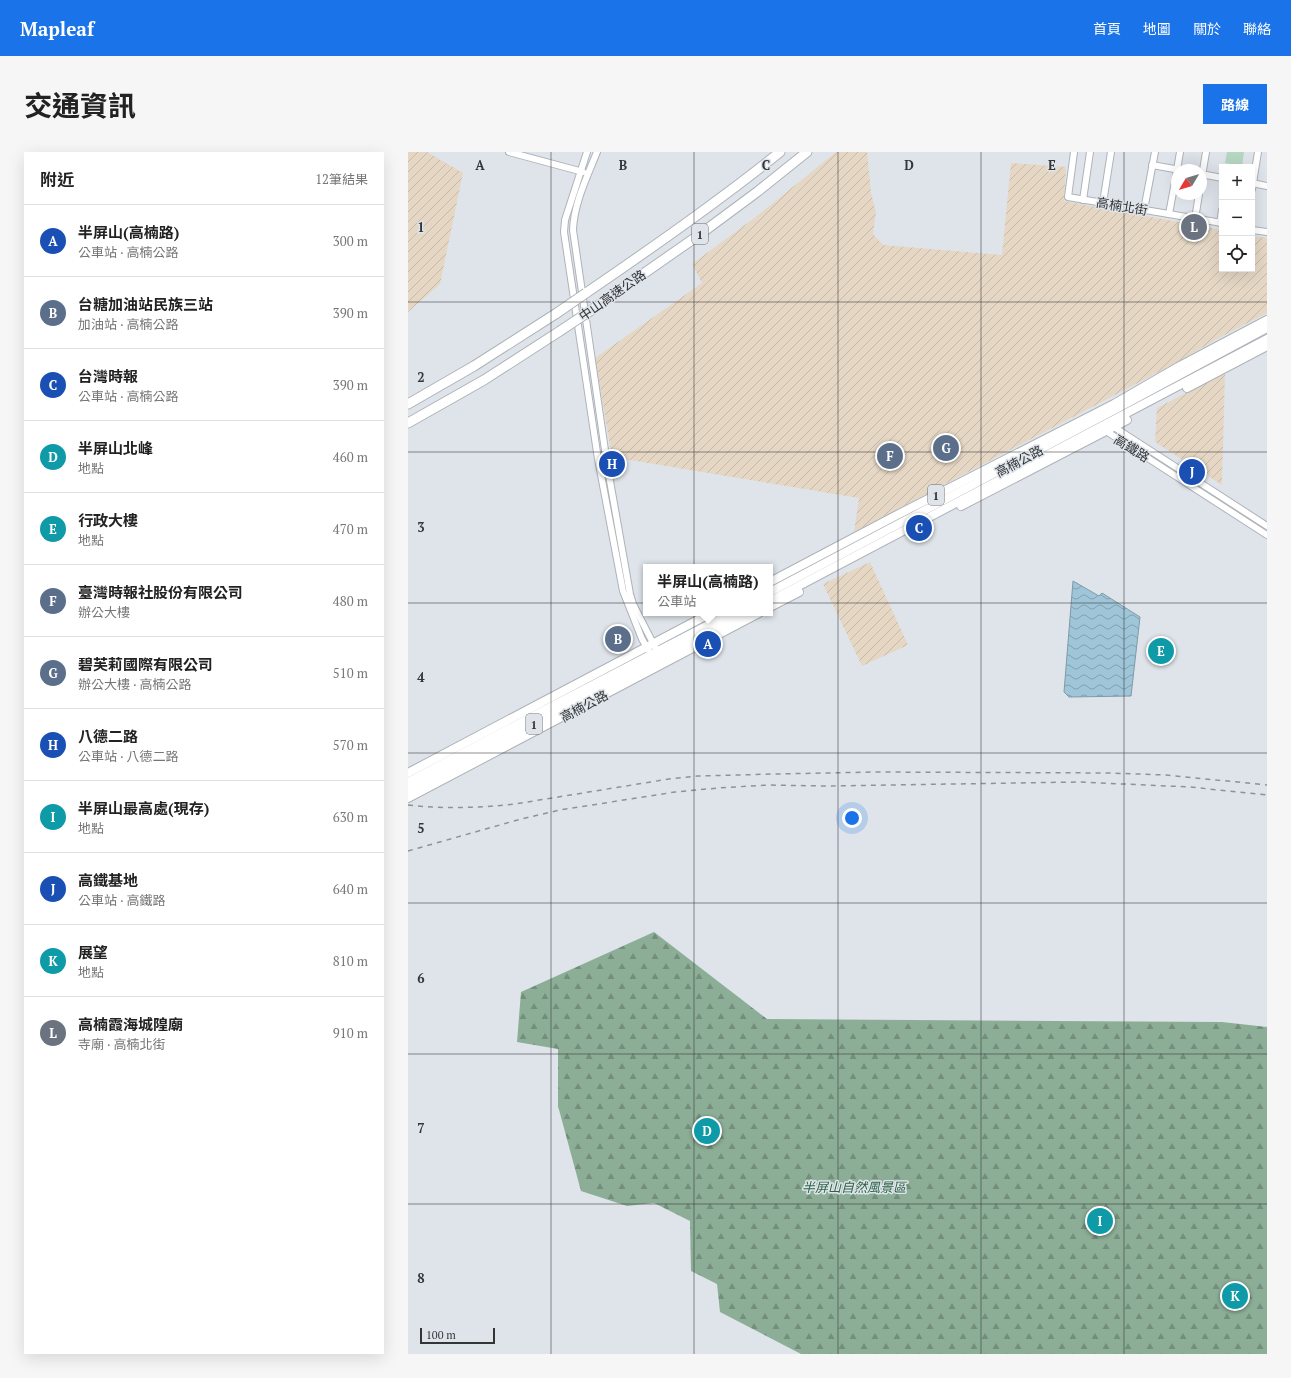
<!DOCTYPE html>
<html lang="zh-TW">
<meta charset="utf-8">
<style>
body{margin:0;font-family:"PT Serif","Noto Sans TC",serif;background:#f6f6f6;color:#222}
.controls{position:absolute;right:12px;top:12px;display:grid;overflow:hidden;border-radius:0px;box-shadow:0 4px 16px #0002}
.controls button{width:36px;height:36px;display:grid;place-items:center;padding:0;border:0;border-bottom:1px solid #e0e0e0;background:#fff;color:#222;font:20px sans-serif}
.compass{position:absolute;left:763px;top:12px;width:36px;height:36px;border-radius:50%;background:#fff;box-shadow:0 4px 16px #0002;rotate:232deg}
.scale{position:absolute;left:12px;bottom:10px;width:75px;box-sizing:border-box;padding-left:4px;border:2px solid #333537;border-top:0;font-size:11px;line-height:14px;white-space:nowrap;color:#333537;-webkit-text-stroke:3px #dee4ea;paint-order:stroke}
.you{position:absolute;left:444px;top:666px;width:14px;height:14px;margin:-10px;border:3px solid #fff;border-radius:50%;background:#1a73e8;box-shadow:0 0 0 6px #1a73e833}
.badge{display:grid;place-items:center;width:26px;height:26px;border-radius:50%;background:#1a73e8;color:#fff;font-size:13px;font-weight:700}
.pin{position:absolute;translate:-50% -50%;border:2px solid #fff;box-shadow:0 1px 4px #0006}
.popup{position:absolute;left:235px;top:412px;width:130px;height:52px;box-sizing:border-box;display:grid;place-content:center;border-radius:0px;background:#fff;filter:drop-shadow(0 1px 3px #0005);font-size:13px;white-space:nowrap;color:#767676}
.popup b{font-size:15px;color:#222}
.popup::after{content:'';position:absolute;left:50%;top:100%;margin-left:-8px;border:8px solid transparent;border-top-color:#fff}
.list{margin:0;padding:0;list-style:none}
h2{display:flex;justify-content:space-between;align-items:center;height:52px;margin:0;padding:0 16px;font-size:17px}
h2 small{font-size:13px;font-weight:400;color:#767676}
.list li{display:grid;grid-template-columns:26px 1fr auto;gap:12px;align-items:center;box-sizing:border-box;height:72px;padding:0 16px;border-top:1px solid #e0e0e0}
.list b{display:block;font-size:15px;white-space:nowrap}
.list p{margin:0;font-size:13px;white-space:nowrap;color:#767676}
.list em{font-size:13px;font-style:normal;color:#767676}
.icon{flex:none;width:22px;height:22px;fill:none;stroke:currentColor;stroke-width:2;stroke-linecap:round;stroke-linejoin:round}
.map{position:relative;flex:none;width:859px;height:1202px;overflow:hidden;border-radius:0px}
header{display:flex;align-items:center;gap:24px;box-sizing:border-box;height:56px;padding:0 20px;background:#1a73e8;color:#fff}
header strong{font-size:19px}
nav{display:flex;gap:22px;margin-inline-start:auto;font-size:14px}
.intro{display:flex;align-items:center;justify-content:space-between;box-sizing:border-box;height:96px;padding:0 24px}
h1{margin:0;font-size:28px}
.button{padding:10px 18px;border-radius:0px;background:#1a73e8;color:#fff;font-size:14px;font-weight:700}
main{display:flex;gap:24px;padding:0 24px}
aside{flex:1;background:#fff;border-radius:0px;box-shadow:0 4px 16px #0002}
.map>svg:first-child{display:block}
.industrial{fill:url(#industrial-furrows)}
.forest{fill:url(#forest-firs)}
.park{fill:#b5d6c0}
.water{fill:url(#water-waves);stroke:#7f9aa8}
.lines{fill:none;stroke-linecap:round;stroke-linejoin:round}
.minor-casing{stroke:#aeb3b9;stroke-width:8}
.major-casing{stroke:#aeb3b9;stroke-width:10}
.highway-casing{stroke:#aeb3b9;stroke-width:11}
.minor{stroke:#fff;stroke-width:6}
.major{stroke:#fff;stroke-width:8}
.highway{stroke:#fff;stroke-width:9}
.rail{stroke:#8e9296;stroke-width:1.5;stroke-dasharray:5 5;stroke-linecap:butt}
.highway-bridge-casing{stroke:#aeb3b9;stroke-width:11;stroke-linecap:butt}
.highway-bridge{stroke:#fff;stroke-width:9}
.grid{fill:none;stroke:#333537;stroke-width:1;stroke-opacity:0.55}
.labels{text-anchor:middle;dominant-baseline:central;stroke-width:3;stroke-linejoin:round;paint-order:stroke}
.shield{fill:#dee4ea;stroke:#666a6d;stroke-width:1}
.shield-label{font-size:12px;font-weight:bold;fill:#333537}
.street-label{font-size:13px;fill:#333537;stroke:#dee4ea}
.park-label{font-size:13px;font-style:italic;fill:#2c6344;stroke:#dee4ea}
.grid-label{font-size:13px;text-anchor:middle;font-weight:bold;fill:#333537;stroke:#dee4ea;stroke-width:3;stroke-linejoin:round;paint-order:stroke}
</style>
<header>
<strong>Mapleaf</strong>
<nav><a>首頁</a><a>地圖</a><a>關於</a><a>聯絡</a></nav>
</header>
<div class="intro"><h1>交通資訊</h1><a class="button">路線</a></div>
<main>
<aside>
<h2>附近<small>12筆結果</small></h2>
<ul class="list">
<li><span class="badge" style="background:#1a4fb4">A</span><div><b>半屏山(高楠路)</b><p>公車站 · 高楠公路</p></div><em>300 m</em></li>
<li><span class="badge" style="background:#5c6f8a">B</span><div><b>台糖加油站民族三站</b><p>加油站 · 高楠公路</p></div><em>390 m</em></li>
<li><span class="badge" style="background:#1a4fb4">C</span><div><b>台灣時報</b><p>公車站 · 高楠公路</p></div><em>390 m</em></li>
<li><span class="badge" style="background:#0f9aa8">D</span><div><b>半屏山北峰</b><p>地點</p></div><em>460 m</em></li>
<li><span class="badge" style="background:#0f9aa8">E</span><div><b>行政大樓</b><p>地點</p></div><em>470 m</em></li>
<li><span class="badge" style="background:#5c6f8a">F</span><div><b>臺灣時報社股份有限公司</b><p>辦公大樓</p></div><em>480 m</em></li>
<li><span class="badge" style="background:#5c6f8a">G</span><div><b>碧芙莉國際有限公司</b><p>辦公大樓 · 高楠公路</p></div><em>510 m</em></li>
<li><span class="badge" style="background:#1a4fb4">H</span><div><b>八德二路</b><p>公車站 · 八德二路</p></div><em>570 m</em></li>
<li><span class="badge" style="background:#0f9aa8">I</span><div><b>半屏山最高處(現存)</b><p>地點</p></div><em>630 m</em></li>
<li><span class="badge" style="background:#1a4fb4">J</span><div><b>高鐵基地</b><p>公車站 · 高鐵路</p></div><em>640 m</em></li>
<li><span class="badge" style="background:#0f9aa8">K</span><div><b>展望</b><p>地點</p></div><em>810 m</em></li>
<li><span class="badge" style="background:#6b7280">L</span><div><b>高楠霞海城隍廟</b><p>寺廟 · 高楠北街</p></div><em>910 m</em></li>
</ul>
</aside>
<div class="map">
<svg width="859" height="1202" viewBox="0 0 859 1202">
<defs>
<pattern id="industrial-furrows" width="10" height="10" patternUnits="userSpaceOnUse"><rect width="10" height="10" fill="#e5d7c4"/><path d="M-1 1l2-2M0 10L10 0M9 11l2-2" fill="none" stroke="#c5b9a9"/></pattern>
<pattern id="forest-firs" width="22" height="20" patternUnits="userSpaceOnUse"><rect width="22" height="20" fill="#8cae97"/><path d="M5 1l3.5 6h-7zM16 11l3.5 6h-7z" fill="#738e7c"/></pattern>
<pattern id="water-waves" width="16" height="10" patternUnits="userSpaceOnUse"><rect width="16" height="10" fill="#9fc5d8"/><path d="M0 5q4-4 8 0t8 0" fill="none" stroke="#82a1b0"/></pattern>
</defs>
<rect width="100%" height="100%" fill="#dee4ea"/>
<!-- industrial -->
<g class="industrial">
<path d="M0,0H19L55,21L32,132L0,160Z"/>
<path d="M428,0H459L463,41L468,60L465,82L475,93L594,103L603,11L658,15L656,49L814,78V117H844V84L859,86V161L809,187L764,213L446,380L451,346L204,305L187,206L294,131L284,112L349,64Z"/>
<path d="M817,221L814,333L747,290L749,256Z"/>
<path d="M462,410L500,493L454,514L415,432Z"/>
</g>
<!-- forest -->
<path class="forest" d="M246,780L359,867L814,870L859,875V1202H393L312,1160L309,1132L283,1119L282,1069L246,1051L219,1054L173,1039L150,954V897L109,890L113,840Z"/>
<!-- park -->
<path class="park" d="M819,0H836L834,14L817,11Z"/>
<!-- water -->
<path class="water" d="M665,429L691,444L694,441L732,465L723,544L661,545L656,540Z"/>
<g class="lines">
<defs>
<g id="minor">
<path d="M101,0L175,20"/>
<path d="M179,0L157,68L156,80L190,307L215,439L234,487L245,506"/>
<path d="M189,0C179,25 166,51 165,78L199,312L222,442L225,452L251,503"/>
<path d="M666,0L660,45L814,71"/>
<path d="M744,13L772,18"/>
<path d="M769,18L772,0"/>
<path d="M793,22L814,26"/>
<path d="M793,30L798,0"/>
<path d="M844,31L859,34"/>
<path d="M844,37L850,0"/>
<path d="M675,48L682,0"/>
<path d="M695,51L703,0"/>
<path d="M736,58L747,0"/>
<path d="M761,62L769,19"/>
<path d="M787,67L791,42"/>
<path d="M812,71L814,58"/>
<path d="M844,78L859,80"/>
<path d="M706,272L709,277L859,374"/>
<path d="M698,275L701,281L859,383"/>
</g>
<g id="major">
<path d="M779,236L859,194"/>
<path d="M553,354L719,268"/>
<path d="M362,430L489,363L706,252L770,215L859,168"/>
<path d="M362,440L708,257L859,176"/>
<path d="M362,449L859,187"/>
<path d="M362,455L391,440"/>
<path d="M0,621L303,461"/>
<path d="M0,630L123,565L323,461"/>
<path d="M0,638L338,461"/>
<path d="M0,646L351,461"/>
</g>
<g id="highway">
<path d="M178,141C244,96 310,50 372,0"/>
<path d="M182,159L291,83L349,40L399,0"/>
<path d="M0,252L66,214L149,161"/>
<path d="M0,271L76,228L152,179"/>
</g>
</defs>
<!-- minor casing -->
<use href="#minor" class="minor-casing"/>
<!-- major casing -->
<use href="#major" class="major-casing"/>
<!-- highway casing -->
<use href="#highway" class="highway-casing"/>
<!-- minor -->
<use href="#minor" class="minor"/>
<!-- major -->
<use href="#major" class="major"/>
<!-- highway -->
<use href="#highway" class="highway"/>
<!-- rail -->
<g class="rail">
<path d="M0,653C36,657 71,656 107,652L261,627L289,624L367,622L467,620L702,621L758,623L859,633"/>
<path d="M0,699L113,667L152,658L267,640L310,636L360,633L420,634L671,630L782,635L859,643"/>
</g>
<defs>
<g id="highway-bridge">
<path d="M149,161L178,141"/>
<path d="M152,179L182,159"/>
</g>
</defs>
<!-- highway-bridge casing -->
<use href="#highway-bridge" class="highway-bridge-casing"/>
<!-- highway-bridge -->
<use href="#highway-bridge" class="highway-bridge"/>
</g>
<!-- grid -->
<path class="grid" d="M143,0V1202M286,0V1202M430,0V1202M573,0V1202M716,0V1202M0,150H859M0,300H859M0,451H859M0,601H859M0,751H859M0,902H859M0,1052H859"/>
<g class="labels">
<!-- shield labels -->
<g class="shield">
<rect x="284" y="72" width="16" height="20" rx="3"/>
<rect x="520" y="333" width="16" height="20" rx="3"/>
<rect x="118" y="562" width="16" height="20" rx="3"/>
</g>
<g class="shield-label">
<text x="292" y="82">1</text>
<text x="528" y="343">1</text>
<text x="126" y="572">1</text>
</g>
<!-- street labels -->
<g class="street-label">
<text transform="translate(714 54) rotate(9)">高楠北街</text>
<text transform="translate(204 143) rotate(-35)">中山高速公路</text>
<text transform="translate(724 296) rotate(32)">高鐵路</text>
<text transform="translate(611 309) rotate(-28)">高楠公路</text>
<text transform="translate(176 554) rotate(-28)">高楠公路</text>
</g>
<!-- park labels -->
<g class="park-label">
<text x="446" y="1035">半屏山自然風景區</text>
</g>
</g>
<g class="grid-label">
<text x="72" y="18">A</text>
<text x="215" y="18">B</text>
<text x="358" y="18">C</text>
<text x="501" y="18">D</text>
<text x="644" y="18">E</text>
<text x="13" y="80">1</text>
<text x="13" y="230">2</text>
<text x="13" y="380">3</text>
<text x="13" y="530">4</text>
<text x="13" y="681">5</text>
<text x="13" y="831">6</text>
<text x="13" y="981">7</text>
<text x="13" y="1131">8</text>
</g>
</svg>
<div class="controls">
<button>+</button>
<button>−</button>
<button><svg class="icon" aria-label="locate" viewBox="0 0 24 24"><circle cx="12" cy="12" r="6"/><path d="M12 2v4M12 18v4M2 12h4M18 12h4"/></svg></button>
</div>
<svg class="compass" viewBox="-18 -18 36 36"><path d="M0-13l5 13h-10z" fill="#e53935"/><path d="M0 13l5-13h-10z" fill="#767676"/></svg>
<div class="scale">100 m</div>
<div class="you"></div>
<div class="pin badge" style="left:300px;top:492px;background:#1a4fb4">A</div>
<div class="popup"><b>半屏山(高楠路)</b>公車站</div>
<div class="pin badge" style="left:210px;top:487px;background:#5c6f8a">B</div>
<div class="pin badge" style="left:511px;top:376px;background:#1a4fb4">C</div>
<div class="pin badge" style="left:299px;top:979px;background:#0f9aa8">D</div>
<div class="pin badge" style="left:753px;top:499px;background:#0f9aa8">E</div>
<div class="pin badge" style="left:482px;top:304px;background:#5c6f8a">F</div>
<div class="pin badge" style="left:538px;top:296px;background:#5c6f8a">G</div>
<div class="pin badge" style="left:204px;top:312px;background:#1a4fb4">H</div>
<div class="pin badge" style="left:692px;top:1069px;background:#0f9aa8">I</div>
<div class="pin badge" style="left:784px;top:320px;background:#1a4fb4">J</div>
<div class="pin badge" style="left:827px;top:1144px;background:#0f9aa8">K</div>
<div class="pin badge" style="left:786px;top:75px;background:#6b7280">L</div>
</div>
</main>
